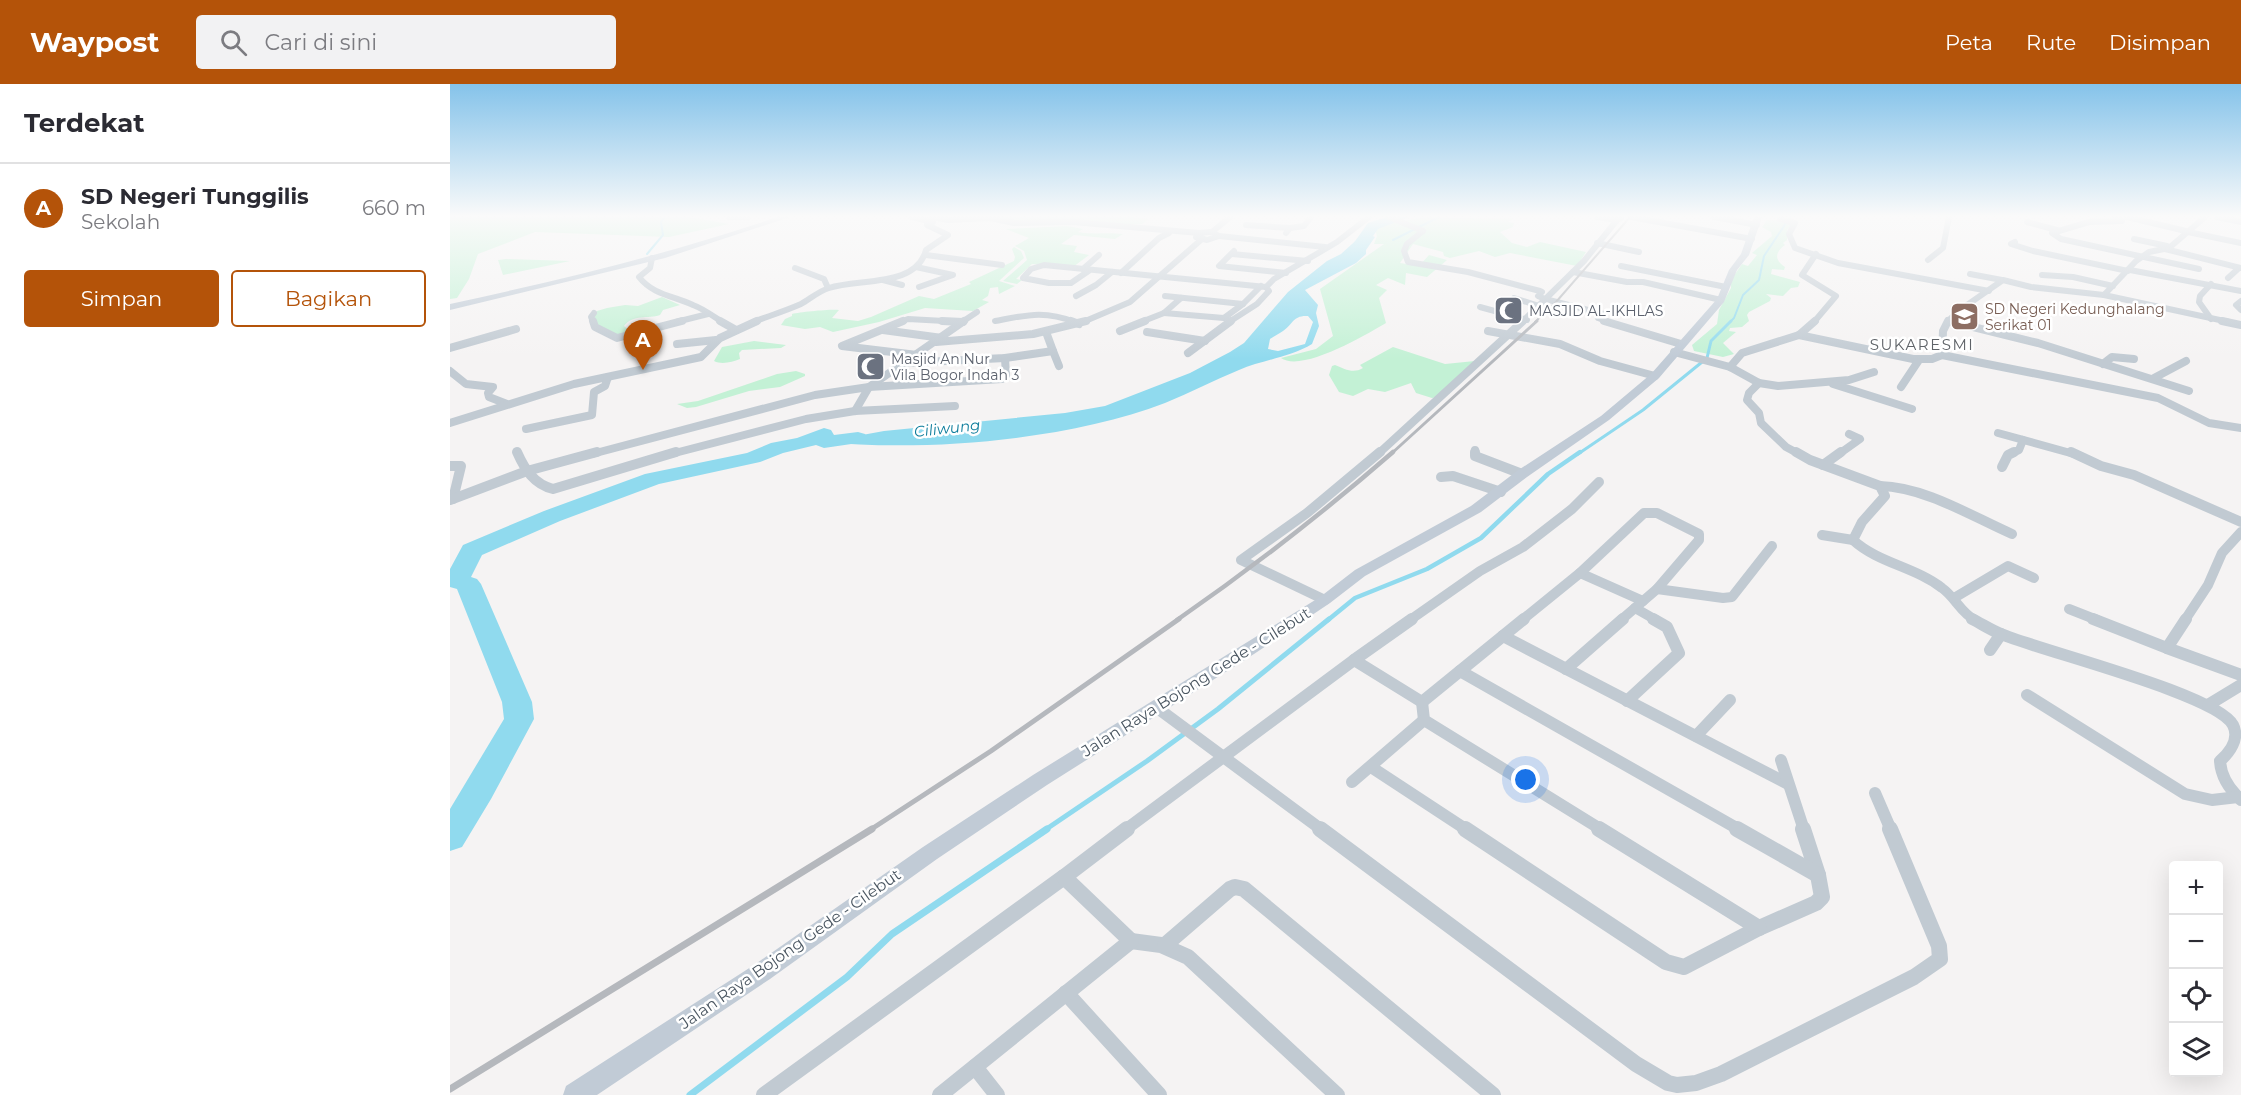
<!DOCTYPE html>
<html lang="id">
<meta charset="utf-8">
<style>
body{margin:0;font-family:Montserrat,sans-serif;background:#f2f2f3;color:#2b2b33}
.controls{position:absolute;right:18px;bottom:18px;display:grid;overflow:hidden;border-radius:6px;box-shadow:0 6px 24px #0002}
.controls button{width:54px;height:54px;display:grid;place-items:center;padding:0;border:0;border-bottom:2px solid #e1e1e2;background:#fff;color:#2b2b33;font:30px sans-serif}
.you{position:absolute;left:1076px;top:696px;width:21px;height:21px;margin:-15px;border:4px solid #fff;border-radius:50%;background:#1a73e8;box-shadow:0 0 0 9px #1a73e833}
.badge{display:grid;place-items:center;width:39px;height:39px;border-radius:50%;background:#b45309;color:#fff;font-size:20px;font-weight:700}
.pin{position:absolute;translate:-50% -50px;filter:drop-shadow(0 2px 3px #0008)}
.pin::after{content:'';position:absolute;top:32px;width:21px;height:18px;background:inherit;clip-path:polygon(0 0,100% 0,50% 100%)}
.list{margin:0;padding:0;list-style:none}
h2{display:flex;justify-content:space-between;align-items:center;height:78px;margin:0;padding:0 24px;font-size:26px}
h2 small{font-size:20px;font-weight:400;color:#7c7c81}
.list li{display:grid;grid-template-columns:39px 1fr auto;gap:18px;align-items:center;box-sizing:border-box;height:90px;padding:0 24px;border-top:2px solid #e1e1e2}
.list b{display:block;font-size:22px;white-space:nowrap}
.list p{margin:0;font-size:20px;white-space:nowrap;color:#7c7c81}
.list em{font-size:20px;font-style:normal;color:#7c7c81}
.actions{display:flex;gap:12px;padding:18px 24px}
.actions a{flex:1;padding:14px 0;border:2px solid #b45309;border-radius:6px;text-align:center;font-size:21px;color:#b45309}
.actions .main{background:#b45309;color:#fff}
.icon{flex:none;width:33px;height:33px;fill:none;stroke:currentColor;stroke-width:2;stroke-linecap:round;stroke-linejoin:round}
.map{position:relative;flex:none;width:1791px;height:1011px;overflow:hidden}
header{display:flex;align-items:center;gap:36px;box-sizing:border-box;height:84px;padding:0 30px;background:#b45309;color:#fff}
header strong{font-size:28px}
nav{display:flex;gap:33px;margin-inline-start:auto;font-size:21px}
.search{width:420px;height:54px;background:#f2f2f3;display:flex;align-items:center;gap:15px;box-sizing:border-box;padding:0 21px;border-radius:6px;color:#7c7c81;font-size:22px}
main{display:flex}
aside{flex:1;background:#fff}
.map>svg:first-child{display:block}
.green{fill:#c3f1d5}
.water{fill:#90daee;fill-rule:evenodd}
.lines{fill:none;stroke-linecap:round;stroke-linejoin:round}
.stream-far4{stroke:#90daee;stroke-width:2}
.stream-far3{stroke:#90daee;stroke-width:3}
.stream-far2{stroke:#90daee;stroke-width:4.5}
.stream-far1{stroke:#90daee;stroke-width:5}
.stream{stroke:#90daee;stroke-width:7}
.river{fill:#90daee;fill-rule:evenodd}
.minor-far4{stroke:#c1cad2;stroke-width:6}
.minor-far3{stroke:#c1cad2;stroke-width:8}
.minor-far2{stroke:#c1cad2;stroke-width:10}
.minor-far1{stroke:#c1cad2;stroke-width:12}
.minor{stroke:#c1cad2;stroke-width:16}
.secondary{fill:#c1cbd6;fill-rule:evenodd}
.rail-far4{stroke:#b5b8bd;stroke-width:2}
.rail-far3{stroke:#b5b8bd;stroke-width:3}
.rail-far2{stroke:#b5b8bd;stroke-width:4.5}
.rail-far1{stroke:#b5b8bd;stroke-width:5}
.rail{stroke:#b5b8bd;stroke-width:7}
.labels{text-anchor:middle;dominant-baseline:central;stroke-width:5;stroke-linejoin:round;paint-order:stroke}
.far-education-label{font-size:14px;fill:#785e54;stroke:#fff;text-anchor:start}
.far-worship-label{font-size:14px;fill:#5b616d;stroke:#fff;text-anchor:start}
.far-neighbourhood-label{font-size:15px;letter-spacing:1.5px;fill:#5f6368;stroke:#fff}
.far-water-label{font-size:15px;font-style:italic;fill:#0c7c9b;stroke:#fff}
.street-label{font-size:16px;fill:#4a5661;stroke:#fff}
</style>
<header>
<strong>Waypost</strong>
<div class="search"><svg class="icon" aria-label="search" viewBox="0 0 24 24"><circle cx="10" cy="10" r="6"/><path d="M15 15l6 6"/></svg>Cari di sini</div>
<nav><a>Peta</a><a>Rute</a><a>Disimpan</a></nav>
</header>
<main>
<aside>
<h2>Terdekat<small></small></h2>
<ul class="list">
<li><span class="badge">A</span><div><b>SD Negeri Tunggilis</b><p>Sekolah</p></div><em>660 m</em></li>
</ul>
<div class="actions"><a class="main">Simpan</a><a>Bagikan</a></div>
</aside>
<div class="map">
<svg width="1791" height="1011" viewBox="0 0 1791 1011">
<rect width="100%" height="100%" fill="#f5f3f3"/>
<!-- green -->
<g class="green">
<path d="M0,133H239L279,140L219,153L85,148L28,170L19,195L7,214L0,215Z"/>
<path d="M539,133H683L698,135L692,140L564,139Z"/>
<path d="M977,133L1063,135L1058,138L1064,139L1063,143L1050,148L1062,159L1077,163L1090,158L1136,168L1127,182L1060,169L1045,173L1029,167L1000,174L994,172L993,168L963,160L950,179L969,182L979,171L997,176L977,193L956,189L955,201L938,194L926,201L937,206L929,214L936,239C917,250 852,289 831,274L866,265L883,252L870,205L934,160H924L927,152L924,142Z"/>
<path d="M1317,136H1331L1342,140L1337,146V156L1333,159L1335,161C1325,168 1324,176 1335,183L1334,186L1322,185L1321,190L1350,198L1348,203L1341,204L1333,212L1316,210L1321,214L1320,217L1299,228L1297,231L1299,237L1292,243L1280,244L1279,247L1286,248L1273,259L1284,270L1273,273L1244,267L1242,261L1267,240L1269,226L1281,204V196L1292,180L1298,182L1307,171L1302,169L1322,152L1321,148L1312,143Z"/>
<path d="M617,142L633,145L628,148C645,151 657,148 673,150L665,155L624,151L611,160L627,162L624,168L639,171L623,183L582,180L566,195L572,196L567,200L553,197L577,176L574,167L565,162L579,154L556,145Z"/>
<path d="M564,163L571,167L574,174L549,197L565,202L549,210L548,203L540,204L538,212L532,216L539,218L523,227L475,224L429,238L383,248L370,243L355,245L331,241L335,235L342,232V230C351,228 380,225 389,226L382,234L408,237L421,233L469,212L484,215L521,200L519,198L564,177L565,173L562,165Z"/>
<path d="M56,175L120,177L53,191L48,176Z"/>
<path d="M212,213L230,221L213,226L210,231C198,235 183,230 174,242L181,248L177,250H155L142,234L147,227L157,224L175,221L188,222Z"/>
<path d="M304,257L336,261L331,264L292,266L289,269L290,275C282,278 272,281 264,277L272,263Z"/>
<path d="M943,263L995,280L1025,277L992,312L982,314L966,309L961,299L935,308L918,305L903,312L889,308L879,291L882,282L885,281C895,285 903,290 913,284L910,281Z"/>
<path d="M346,287L355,290V292L330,303L299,307L246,323L237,324L227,320L248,317L327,290Z"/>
</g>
<!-- water -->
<path class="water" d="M913,150H919L925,153L916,166V170L906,179L855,206L868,221L866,229L869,242L862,260C841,273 812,276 789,286C764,296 740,309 715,319C619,356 476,368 374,358L434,347L615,329L655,322L740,289L780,268L794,259L838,208L877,177L891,170ZM858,232L863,238L855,260L828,267L818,265L820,255C824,252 829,250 833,247C843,240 843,231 858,232Z"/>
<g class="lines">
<!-- stream-far4 -->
<g class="stream-far4">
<path d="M943,156L989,133"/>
<path d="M197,170L213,151L211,138L215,133"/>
<path d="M1280,238L1284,234L1293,211L1309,196L1314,172L1340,133"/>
</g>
<!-- stream-far3 -->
<path class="stream-far3" d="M1128,370L1193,326L1257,274L1261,257L1281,237"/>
<!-- stream-far2 -->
<path class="stream-far2" d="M878,536L905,514L977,485L1031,454L1098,390L1130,368"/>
<!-- stream-far1 -->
<path class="stream-far1" d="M595,746L697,677L768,625L879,535"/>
<!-- stream -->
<path class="stream" d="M240,1011L397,893L442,850L597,745"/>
<!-- river -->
<g class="river">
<path d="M937,133H959L928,145L906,176L892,177L890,174L892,171L896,170L918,139Z"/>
<path d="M374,344L381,346L384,351L408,348L415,350L418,354L415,358L374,364L366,361L333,369L310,378L209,400L110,437L32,471L21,493L27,495L31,500L82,618L84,635L41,715L12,763L0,767V725L54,635L52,618L7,505L0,503V485L13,461L94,427L195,390L297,369L321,359L347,354Z"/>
</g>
<!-- minor-far4 -->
<g class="minor-far4">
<path d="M279,133H298"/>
<path d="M462,133L483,138"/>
<path d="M483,133L498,136L540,134L564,139L623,138L749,149"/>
<path d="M939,133L973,147"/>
<path d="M1147,133L1167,136L1171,134"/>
<path d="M1181,133L1302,155"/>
<path d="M1264,133L1307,141"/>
<path d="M1665,133L1672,137L1639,138L1602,149L1611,155L1749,185"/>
<path d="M1677,133L1740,148"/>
<path d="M1767,133L1791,138"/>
<path d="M1330,135L1345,139L1339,150L1345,164L1388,179L1539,207"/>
<path d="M1577,138L1607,146"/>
<path d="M796,141L840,144"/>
<path d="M973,147L957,160L954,167L958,178L1018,188L1090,207L1092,208L1088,212L1095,215L1154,230L1148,234L1159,238"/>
<path d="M762,148L769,152L757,156L746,153L749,149Z"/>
<path d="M762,148L780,133"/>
<path d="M1738,148L1791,159"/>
<path d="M836,149L840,144L854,142L861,133"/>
<path d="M769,152L875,163"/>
<path d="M1684,155L1717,162"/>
<path d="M1565,158L1561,160L1583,167L1678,187"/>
<path d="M1147,159L1189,168"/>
<path d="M1715,165L1791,184"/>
<path d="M784,167L769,182L836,189"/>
<path d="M782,170L858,177"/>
<path d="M476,171L552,181"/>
<path d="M202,174L200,184L189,193C203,211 224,212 243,221C254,225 263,232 272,238"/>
<path d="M1478,176L1493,164L1499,133"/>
<path d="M1171,182L1276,203"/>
<path d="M466,183L503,191L469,203"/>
<path d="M345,184L374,195L378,204"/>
<path d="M633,185L649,171"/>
<path d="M640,186L621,199H599L573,194L581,185L594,181L816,203"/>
<path d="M1680,186L1791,207"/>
<path d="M1123,188L1177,198H1193L1271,216"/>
<path d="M671,189L709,154L719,149"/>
<path d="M1520,190L1552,196"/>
<path d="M1592,191L1623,193L1663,202"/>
<path d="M1778,194L1789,184"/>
<path d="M433,196L452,201"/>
<path d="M1761,200L1750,212L1749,218L1761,235"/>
<path d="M1654,211L1779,238"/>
<path d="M626,212L646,201L662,188"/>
<path d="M715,212L793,220"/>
<path d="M1064,214L1089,222"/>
<path d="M1791,217L1786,221L1791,226"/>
<path d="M1030,223L1077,236"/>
<path d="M714,229L774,234L793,220L811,202"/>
<path d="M545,237C577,231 594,226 625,238"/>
<path d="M1499,237L1504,238"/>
<path d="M143,238L141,233L144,229"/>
<path d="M226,238L258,230"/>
<path d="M303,238C319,232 335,227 351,220C360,215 369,207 379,204C409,194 466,204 476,166L498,151L477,141V137L484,133"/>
<path d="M450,238L458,235L513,238"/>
<path d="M512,238L527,228"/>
<path d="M633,238L680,218L752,155"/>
<path d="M691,238L714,229L731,214"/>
<path d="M779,238L807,220L819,207L816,203L824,195L887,158L919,133"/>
<path d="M1072,238L1134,177L1167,136"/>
<path d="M1364,238L1386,212L1352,191L1366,170"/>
<path d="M1497,238L1507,228L1553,196L1581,203L1654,211L1686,177L1699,168L1719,164L1755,133"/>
</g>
<!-- minor-far3 -->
<g class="minor-far3">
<path d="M143,237L145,243L167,254L232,237"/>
<path d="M270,237L286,246"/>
<path d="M453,237L392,262L467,271"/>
<path d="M492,237L513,238"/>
<path d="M621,237L629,240"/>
<path d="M1154,237L1231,260"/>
<path d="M1499,237L1588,259L1739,307"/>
<path d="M1772,237L1791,241"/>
<path d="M433,246L492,254"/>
<path d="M670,247L695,237"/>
<path d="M1038,247L1110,260L1150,277L1205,292"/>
<path d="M697,248L755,257"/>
<path d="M1349,251L1463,275H1482L1492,271"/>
<path d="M486,258L583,250L636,237"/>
<path d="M227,260L266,256"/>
<path d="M0,264L66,245"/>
<path d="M603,267L609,282"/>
<path d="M1224,268L1280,283L1309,299L1328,302L1399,296L1424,288"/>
<path d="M738,269L781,237"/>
<path d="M1492,271L1493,247L1498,237"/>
<path d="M1492,271L1708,314L1759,339L1791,344"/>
<path d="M455,279L555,274L603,267L596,248"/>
<path d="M1653,280L1662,273L1684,275"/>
<path d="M1280,283L1292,269L1349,251L1365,237"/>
<path d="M0,287L16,300L43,303L38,309L39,313L57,320"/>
<path d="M1704,294L1736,277"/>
<path d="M1309,299L1299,309L1297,316L1309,329L1311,339L1336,363L1349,370"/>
<path d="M1383,300L1462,325"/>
<path d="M1451,303L1469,276"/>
<path d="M405,327L419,303L514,237"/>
<path d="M0,339L124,300L251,273L270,254L307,237"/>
<path d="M76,345L142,331L144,308L155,302L158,293"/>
<path d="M1548,349L1624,370"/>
<path d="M1025,366V370"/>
<path d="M142,370L365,311L419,303L552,295L556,292L555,274"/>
<path d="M221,370L356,335L405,327L505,322"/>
<path d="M928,370L1073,237"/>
<path d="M1389,370L1410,355L1399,350"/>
<path d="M1560,370L1569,366L1573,356"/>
</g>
<!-- minor-far2 -->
<g class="minor-far2">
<path d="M67,368C75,386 84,400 103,405L226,368"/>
<path d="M1025,368V372L1072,390"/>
<path d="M1346,368L1360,376L1430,402L1435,412L1412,438L1403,456C1428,479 1465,483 1492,504C1505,513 1511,529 1525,536"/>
<path d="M1621,368L1651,382L1684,391L1791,438"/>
<path d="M1373,381L1391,368"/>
<path d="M0,382H11L3,415"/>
<path d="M1552,383L1558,371L1564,368"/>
<path d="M991,393L1003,392L1051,408"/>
<path d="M1430,402C1475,403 1521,432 1562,450"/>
<path d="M0,416L77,387L147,368"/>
<path d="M1372,451L1403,456"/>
<path d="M1130,489L1193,517"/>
<path d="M1207,505L1273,514L1282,513L1322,462"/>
<path d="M1504,514L1558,482L1584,494"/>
<path d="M875,516L791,476L857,429L930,368"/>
<path d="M1185,524L1206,536"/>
<path d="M1619,525L1647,536"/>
<path d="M960,536L1030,487L1073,463L1122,425L1149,398"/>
<path d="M1072,536L1130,489L1194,429H1207L1249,450V456L1207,505L1171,536"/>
<path d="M1735,536L1758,501L1772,469L1791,448"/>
</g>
<!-- minor-far1 -->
<g class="minor-far1">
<path d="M1522,535C1532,540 1541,546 1551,550C1591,567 1767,610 1783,641C1790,655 1779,669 1770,677C1771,693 1779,705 1791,716"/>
<path d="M1643,535L1717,564"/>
<path d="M1736,535L1717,564L1791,591"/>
<path d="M1053,552L1338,700"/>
<path d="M1540,566L1551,550"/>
<path d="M904,576L962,535"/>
<path d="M1116,585L1173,535"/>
<path d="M1010,587L1290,746"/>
<path d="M1577,611L1735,710L1762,716L1788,713"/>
<path d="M1177,617L1229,569L1217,543L1203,535"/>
<path d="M972,618L974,636L1152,746"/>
<path d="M1758,621L1791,601"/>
<path d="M706,623L872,746"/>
<path d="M1246,652L1280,616"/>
<path d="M1331,676L1354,746"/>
<path d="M921,683L1017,746"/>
<path d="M902,698L974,636"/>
<path d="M1425,709L1441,746"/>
<path d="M675,746L904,576L972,618L1074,535"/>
</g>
<!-- minor -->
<g class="minor">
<path d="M870,745L1186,980L1218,999L1227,1001L1246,999L1271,990L1464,893L1490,875L1489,862L1440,745"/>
<path d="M1015,745L1216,878L1234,883L1309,844L1366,819L1372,813L1368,791L1353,745"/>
<path d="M1149,745L1309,844"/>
<path d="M1287,745L1368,791"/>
<path d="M681,857L711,861L738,873L887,1011"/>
<path d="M715,861L780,805L785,803L794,805L1043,1011"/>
<path d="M616,909L709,1011"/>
<path d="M525,983L547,1011"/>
<path d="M314,1011L614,793"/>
<path d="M490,1011L681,857L614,793L677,745"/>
</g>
<!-- secondary -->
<g class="secondary">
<path d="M327,133H340L215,174L0,226V220C110,196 220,170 327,133Z"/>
<path d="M1304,133H1312L1299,171L1287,186L1274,218L1209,294L1159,336L1077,393L1031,428L915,492L880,519L804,570L597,701L487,775L320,895L147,1011H113L116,1002L304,881L473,763L583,691L870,513L905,486L1021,422L1067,387L1151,332L1201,290L1267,215L1279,186L1291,170Z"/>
</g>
<!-- rail-far4 -->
<path class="rail-far4" d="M1085,238L1106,218L1180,133"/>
<!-- rail-far3 -->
<path class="rail-far3" d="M941,370L1087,237"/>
<!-- rail-far2 -->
<path class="rail-far2" d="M727,536C802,484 874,428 943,368"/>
<!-- rail-far1 -->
<path class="rail-far1" d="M420,746L541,667L729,535"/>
<!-- rail -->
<path class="rail" d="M0,1005L422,745"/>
</g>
<!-- sky -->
<linearGradient id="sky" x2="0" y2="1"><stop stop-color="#85c3ea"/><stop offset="0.48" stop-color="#fafafa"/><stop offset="1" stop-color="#fafafa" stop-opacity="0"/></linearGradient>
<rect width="1791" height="275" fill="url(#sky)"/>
<!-- icons -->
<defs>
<symbol id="mosque-square" viewBox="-11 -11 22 22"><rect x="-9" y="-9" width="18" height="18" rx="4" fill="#6b7280" stroke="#fff"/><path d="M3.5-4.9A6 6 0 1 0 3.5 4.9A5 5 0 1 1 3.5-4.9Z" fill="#fff"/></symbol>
<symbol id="school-square" viewBox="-11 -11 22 22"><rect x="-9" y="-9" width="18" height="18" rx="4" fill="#8d6e63" stroke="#fff"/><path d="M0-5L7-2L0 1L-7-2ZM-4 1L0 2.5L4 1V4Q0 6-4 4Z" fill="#fff"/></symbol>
</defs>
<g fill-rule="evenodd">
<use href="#mosque-square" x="1042" y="210" width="33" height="33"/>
<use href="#school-square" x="1498" y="216" width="33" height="33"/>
<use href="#mosque-square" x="404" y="266" width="33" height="33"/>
</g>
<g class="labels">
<!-- far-education labels -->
<g class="far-education-label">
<text x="1535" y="225">SD Negeri Kedunghalang<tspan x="1535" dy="16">Serikat 01</tspan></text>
</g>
<!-- far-worship labels -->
<g class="far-worship-label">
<text x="1079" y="227">MASJID AL-IKHLAS</text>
<text x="441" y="275">Masjid An Nur<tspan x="441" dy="16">Vila Bogor Indah 3</tspan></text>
</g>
<!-- far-neighbourhood labels -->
<g class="far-neighbourhood-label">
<text x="1472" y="260">SUKARESMI</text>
</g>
<!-- far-water labels -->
<g class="far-water-label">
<text transform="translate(497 344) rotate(-6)">Ciliwung</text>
</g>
<!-- street labels -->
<g class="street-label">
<text transform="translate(746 598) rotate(-32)">Jalan Raya Bojong Gede - Cilebut</text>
<text transform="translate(340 865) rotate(-35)">Jalan Raya Bojong Gede - Cilebut</text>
</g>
</g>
</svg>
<div class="controls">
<button>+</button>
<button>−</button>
<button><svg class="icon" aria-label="locate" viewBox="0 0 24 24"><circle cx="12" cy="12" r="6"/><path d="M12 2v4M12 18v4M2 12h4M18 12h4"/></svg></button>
<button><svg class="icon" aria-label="layers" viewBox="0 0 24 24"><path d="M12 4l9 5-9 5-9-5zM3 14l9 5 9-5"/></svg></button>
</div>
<div class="you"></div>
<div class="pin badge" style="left:193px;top:286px">A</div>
</div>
</main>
